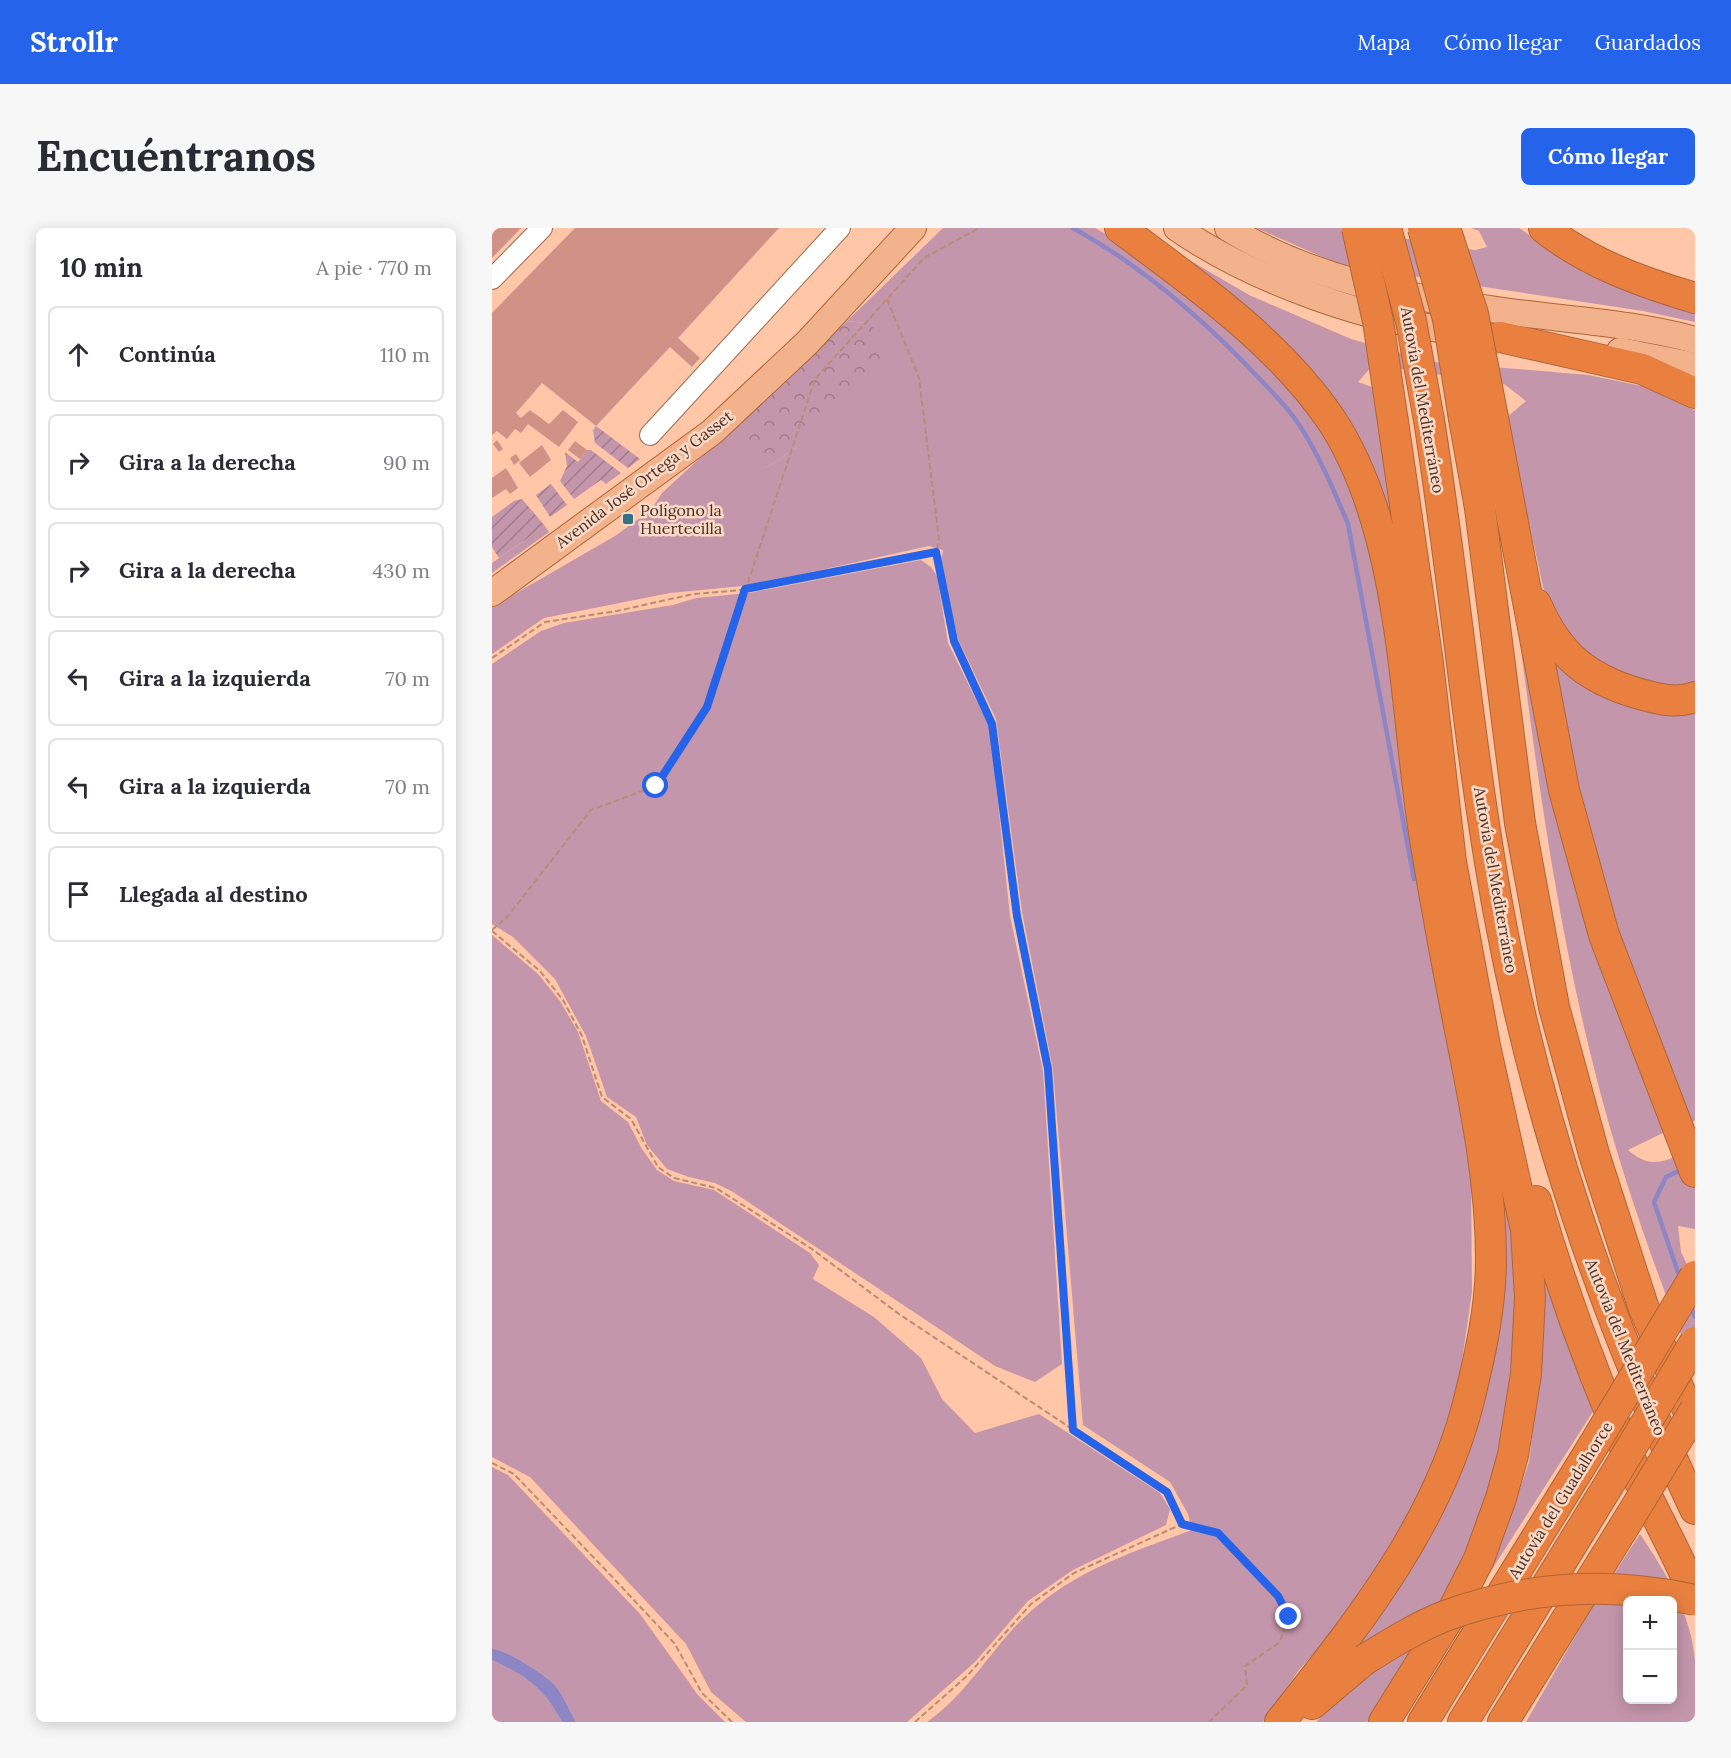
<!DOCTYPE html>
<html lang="es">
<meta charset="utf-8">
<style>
body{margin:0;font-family:Lora,serif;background:#f7f7f7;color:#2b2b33}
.controls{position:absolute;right:18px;bottom:18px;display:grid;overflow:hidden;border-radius:9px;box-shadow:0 3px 15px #0003}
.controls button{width:54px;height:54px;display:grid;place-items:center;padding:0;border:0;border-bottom:2px solid #e1e1e2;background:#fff;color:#2b2b33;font:30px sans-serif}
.stop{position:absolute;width:18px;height:18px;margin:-14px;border:4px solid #2563eb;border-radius:50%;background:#fff}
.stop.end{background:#2563eb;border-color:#fff;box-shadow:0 2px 6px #0008}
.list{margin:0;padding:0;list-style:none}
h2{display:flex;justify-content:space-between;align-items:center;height:78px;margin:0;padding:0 24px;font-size:26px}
h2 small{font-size:20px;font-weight:400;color:#7c7c81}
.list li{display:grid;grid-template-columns:39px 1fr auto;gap:18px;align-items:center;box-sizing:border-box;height:96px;margin:0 12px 12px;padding:0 12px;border:2px solid #e1e1e2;border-radius:9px}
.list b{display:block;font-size:22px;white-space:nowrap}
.list em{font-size:20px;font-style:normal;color:#7c7c81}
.icon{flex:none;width:33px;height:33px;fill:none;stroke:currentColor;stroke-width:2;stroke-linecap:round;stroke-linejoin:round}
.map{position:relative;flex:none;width:1203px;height:1494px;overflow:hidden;border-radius:9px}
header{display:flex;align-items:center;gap:36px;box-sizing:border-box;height:84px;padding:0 30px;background:#2563eb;color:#fff}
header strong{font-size:28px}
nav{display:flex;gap:33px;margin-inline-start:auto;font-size:21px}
.intro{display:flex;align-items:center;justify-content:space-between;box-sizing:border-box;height:144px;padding:0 36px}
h1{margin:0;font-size:42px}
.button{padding:15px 27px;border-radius:9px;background:#2563eb;color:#fff;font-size:21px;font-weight:700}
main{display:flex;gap:36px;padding:0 36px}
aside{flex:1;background:#fff;border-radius:9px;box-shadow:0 3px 15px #0003}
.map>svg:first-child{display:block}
.grass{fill:#c496ab;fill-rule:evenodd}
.forest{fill:url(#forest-crowns)}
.garden{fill:url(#garden-furrows)}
.water{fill:#8e86c4}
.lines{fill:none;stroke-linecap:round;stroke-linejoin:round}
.stream{stroke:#8e86c4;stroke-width:4.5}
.building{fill:#d09287}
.minor-casing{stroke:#9e6b4e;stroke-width:22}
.major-casing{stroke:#b06436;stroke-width:28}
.highway-casing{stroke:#b06436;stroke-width:32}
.path{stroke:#b98d75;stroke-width:2;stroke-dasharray:6 3;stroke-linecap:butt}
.minor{stroke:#fff;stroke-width:20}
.major{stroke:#f2b38c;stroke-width:26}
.highway{stroke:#e98040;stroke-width:30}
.highway-bridge-casing{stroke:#b06436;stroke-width:32;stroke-linecap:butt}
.highway-bridge{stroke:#e98040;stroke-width:30}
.route{stroke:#2563eb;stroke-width:8}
.poi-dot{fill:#377089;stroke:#fcd9c6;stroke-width:2}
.labels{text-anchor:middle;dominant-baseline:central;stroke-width:5;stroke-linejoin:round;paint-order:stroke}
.street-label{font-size:16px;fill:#473024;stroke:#fcd9c6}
.poi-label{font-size:16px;fill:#473024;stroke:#fcd9c6;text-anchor:start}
</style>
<header>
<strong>Strollr</strong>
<nav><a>Mapa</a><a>Cómo llegar</a><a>Guardados</a></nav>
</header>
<div class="intro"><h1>Encuéntranos</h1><a class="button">Cómo llegar</a></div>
<main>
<aside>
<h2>10 min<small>A pie · 770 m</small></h2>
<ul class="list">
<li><svg class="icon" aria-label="ahead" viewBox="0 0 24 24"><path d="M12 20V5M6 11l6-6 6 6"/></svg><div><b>Continúa</b></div><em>110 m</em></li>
<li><svg class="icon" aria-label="right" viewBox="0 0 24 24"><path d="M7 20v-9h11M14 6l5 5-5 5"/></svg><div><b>Gira a la derecha</b></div><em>90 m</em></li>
<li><svg class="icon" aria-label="right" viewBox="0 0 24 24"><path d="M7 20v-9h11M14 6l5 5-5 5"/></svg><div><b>Gira a la derecha</b></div><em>430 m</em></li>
<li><svg class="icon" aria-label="left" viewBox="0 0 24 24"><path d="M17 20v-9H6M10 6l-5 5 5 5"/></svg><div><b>Gira a la izquierda</b></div><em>70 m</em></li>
<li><svg class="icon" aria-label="left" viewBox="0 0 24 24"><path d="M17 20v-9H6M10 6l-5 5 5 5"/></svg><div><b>Gira a la izquierda</b></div><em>70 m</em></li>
<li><svg class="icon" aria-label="arrive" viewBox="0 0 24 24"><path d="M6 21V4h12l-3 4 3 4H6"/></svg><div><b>Llegada al destino</b></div></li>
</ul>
</aside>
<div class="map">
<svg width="1203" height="1494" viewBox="0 0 1203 1494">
<defs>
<pattern id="forest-crowns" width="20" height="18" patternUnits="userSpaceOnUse" patternTransform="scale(1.5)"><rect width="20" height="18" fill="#c496ab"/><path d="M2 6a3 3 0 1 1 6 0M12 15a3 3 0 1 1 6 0" fill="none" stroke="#a17b8b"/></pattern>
<pattern id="garden-furrows" width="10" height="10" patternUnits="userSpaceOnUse" patternTransform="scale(1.5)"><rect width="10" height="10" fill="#c496ab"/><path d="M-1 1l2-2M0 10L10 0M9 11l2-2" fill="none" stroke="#a17b8b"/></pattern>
</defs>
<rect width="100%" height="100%" fill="#ffc6a7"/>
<!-- grass -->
<g class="grass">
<path d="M451,0H603L649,26L742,99L835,201L873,287L979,944L980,1064L964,1174L927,1266L876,1366L807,1442L771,1494H435C479,1464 504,1411 545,1378C590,1340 646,1322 700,1302L696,1286L678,1254L591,1197L561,842L530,684L504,491L466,411L449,335L451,322L437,318L261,357L178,365L52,390L0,426V379L123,308L159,282L170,265L258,184L274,240L304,220L373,95L355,93Z"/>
<path d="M764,0H848L983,22L995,19L987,3L979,0H1027L1091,44L1139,65L1203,83V94L1151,83L860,39L835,31Z"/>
<path d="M694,30L757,67L859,111L942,134L1096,147L1150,158L1203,182V454L1190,458L1142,453L1095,430L1067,399L1052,363L1014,190L1034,173L1012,156L881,137L866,154L886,161L915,389L837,164L774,95Z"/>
<path d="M53,298L57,304L0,345V335Z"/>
<path d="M429,332L439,339L445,348L456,415L498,500L518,688L551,843L570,1136L543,1154L503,1138L241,964L223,955L197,949L175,941L155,917L144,889L115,869L94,808L63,751L21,709L0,696V436L49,403L72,395L181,377L204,370L257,365Z"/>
<path d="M1022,366L1177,902L1136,922C1161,944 1175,931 1203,921V1001L1186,998L1189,1024L1203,1053V1142C1167,1052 1134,961 1109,867C1065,703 1043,534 1022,366Z"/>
<path d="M1057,421L1203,482V893H1194L1123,701L1087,568Z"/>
<path d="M0,707L46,746L68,773L86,804L109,873L136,894L150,921L165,942L182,953L222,962L318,1025L327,1037L321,1051L382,1089L429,1130L450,1171L483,1205L547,1186L668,1265L678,1281L674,1297L581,1342L536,1373L483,1434L415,1494H254L219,1464L194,1416L38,1249L0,1229Z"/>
<path d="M1003,949L1019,973L1026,1056L1022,1125L1009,1216L987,1291L953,1370L875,1494H824L849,1470L836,1446L972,1228Z"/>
<path d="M1045,1031L1102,1182L988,1360L1009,1317L1037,1234L1047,1147Z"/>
<path d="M0,1239L16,1247L148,1386L206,1467L233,1494H84C77,1482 71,1466 62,1456C52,1446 14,1421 0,1421Z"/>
<path d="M1148,1306C1173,1343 1200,1388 1203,1433C1203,1453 1203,1474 1203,1494H1034L1096,1386ZM1136,1372H1180V1472H1136Z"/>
<path d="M0,1432C35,1449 51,1459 70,1494H0Z"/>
</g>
<!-- forest -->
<path class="forest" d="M355,93L373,95L387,103L392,123L384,145L304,220L274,240L250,216L258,184Z"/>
<!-- garden -->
<g class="garden">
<path d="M104,198L148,231L136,240L103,215L101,202Z"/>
<path d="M95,222H99L129,245L114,256L109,252L82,271L68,253L75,238L73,224L86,234Z"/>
<path d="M59,256L75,277L58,289L44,267Z"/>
<path d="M30,271L53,298L7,330L0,319V289L22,273Z"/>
</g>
<!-- water -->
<path class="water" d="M0,1421C14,1421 52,1446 62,1456C71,1466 77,1482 84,1494H70C51,1459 35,1449 0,1432Z"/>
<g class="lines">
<!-- stream -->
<g class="stream">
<path d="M581,0C650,38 709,89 763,146C778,162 796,179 808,198C828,229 842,263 856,296L922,651"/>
<path d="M1188,1050L1162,974L1174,949L1191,941"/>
<path d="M1198,1077L1203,1089"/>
</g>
</g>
<!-- building -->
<g class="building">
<path d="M0,0H29L0,30Z"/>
<path d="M83,0H287L186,110L208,130L200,139L178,119L104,198L50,155L24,185L29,190L38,182L57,196L71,182L86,194L67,219L36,196L29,205L23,201L15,211L5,203L0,207V85Z"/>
<path d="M5,212L11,221L7,224L1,216Z"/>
<path d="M83,213L95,222L88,231L76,222Z"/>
<path d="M50,217L59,232L38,249L27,235Z"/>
<path d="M24,226L28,232L22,237L18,230Z"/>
<path d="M14,240L26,260L18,266L14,261L0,270V250Z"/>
</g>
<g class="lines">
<defs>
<g id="minor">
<path d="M0,51L50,0"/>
<path d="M158,207L348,0"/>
</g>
<g id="major">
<path d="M685,0C765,55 879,94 975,105"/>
<path d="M736,0C816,50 913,69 1005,82C1071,92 1138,94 1203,112"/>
<path d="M1128,123L1203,138"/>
<path d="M0,365L220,204L315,115L421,0"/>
</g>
<g id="highway">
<path d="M628,0C703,56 784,112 838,190C914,303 912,480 933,611C943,672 954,732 966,792C982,873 999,950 999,1032C999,1078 988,1128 977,1172C946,1297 866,1395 788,1494"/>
<path d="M1052,0C1096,35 1149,54 1203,70"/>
<path d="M1008,109L1150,141L1203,165"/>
<path d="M1001,190L1072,562L1112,707L1203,944"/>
<path d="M972,191L988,280L1028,595L1062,779L1102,926L1151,1078L1203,1198"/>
<path d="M937,192C963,356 977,523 1007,686C1046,895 1113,1089 1203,1281"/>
<path d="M1044,376C1066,427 1095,451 1148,466C1166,471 1185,476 1203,469"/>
<path d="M1044,973C1072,1069 1108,1166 1150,1258C1167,1295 1188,1330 1203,1369"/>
<path d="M820,1476L872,1432"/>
<path d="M892,1494L958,1388L987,1331L1009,1270L1021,1227L1034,1146L1038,1069L1034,1002L993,818L959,634L936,435L901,194"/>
<path d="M931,1494L1101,1218"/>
<path d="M971,1494L1119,1253"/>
<path d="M1011,1494L1138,1289"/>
</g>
</defs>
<!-- minor casing -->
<use href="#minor" class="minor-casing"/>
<!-- major casing -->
<use href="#major" class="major-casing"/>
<!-- highway casing -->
<use href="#highway" class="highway-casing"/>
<!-- path -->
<g class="path">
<path d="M395,71L427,150L447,311L444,324L462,413L500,496L525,688L556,841L581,1202"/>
<path d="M0,430L53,394L125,383L201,366L263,361L444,324"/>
<path d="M0,702L16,688L99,582L164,558L215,479L323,151L432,30L487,0"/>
<path d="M0,703L48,743L71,772L90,808L110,869L139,891L166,939L182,950L224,960L320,1021L407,1086L675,1264L690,1296"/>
<path d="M0,1235L22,1246L125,1354L183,1416L210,1465L240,1494"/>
<path d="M423,1494L475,1448L539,1376L582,1345L690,1296L726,1305L786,1368L797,1389L787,1415L753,1438L755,1457L717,1494"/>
</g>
<!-- minor -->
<use href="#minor" class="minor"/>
<!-- major -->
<use href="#major" class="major"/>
<!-- highway -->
<use href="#highway" class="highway"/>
<defs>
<g id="highway-bridge">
<path d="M865,0L886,93L901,194"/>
<path d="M894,0L919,93L937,192"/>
<path d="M931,0L956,91L972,191"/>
<path d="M953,0L981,86L1001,190"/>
<path d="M1101,1218L1203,1048"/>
<path d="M1119,1253L1203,1114"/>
<path d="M1138,1289L1203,1182"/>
<path d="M872,1432C898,1416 925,1399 953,1388C1035,1358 1119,1353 1203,1372"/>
</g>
</defs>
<!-- highway-bridge casing -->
<use href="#highway-bridge" class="highway-bridge-casing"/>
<!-- highway-bridge -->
<use href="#highway-bridge" class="highway-bridge"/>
</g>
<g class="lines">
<!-- route -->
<path class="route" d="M164,558L215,479L253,361L444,324L462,413L500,496L525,688L556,841L581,1202L675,1264L690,1296L726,1305L786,1368L797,1389"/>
</g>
<!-- markers -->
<rect class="poi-dot" x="130" y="285" width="12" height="12" rx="3"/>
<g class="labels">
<!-- street labels -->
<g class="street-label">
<text transform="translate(931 172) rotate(80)">Autovía del Mediterráneo</text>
<text transform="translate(152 251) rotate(-37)">Avenida José Ortega y Gasset</text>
<text transform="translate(1004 652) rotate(80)">Autovía del Mediterráneo</text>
<text transform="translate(1134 1119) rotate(68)">Autovía del Mediterráneo</text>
<text transform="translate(1068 1272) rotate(-58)">Autovía del Guadalhorce</text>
</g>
<!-- poi labels -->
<g class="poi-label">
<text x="148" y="282">Polígono la<tspan x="148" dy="18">Huertecilla</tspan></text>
</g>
</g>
</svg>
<div class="controls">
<button>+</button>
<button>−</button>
</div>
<div class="stop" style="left:164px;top:558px"></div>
<div class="stop end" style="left:797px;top:1389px"></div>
</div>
</main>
